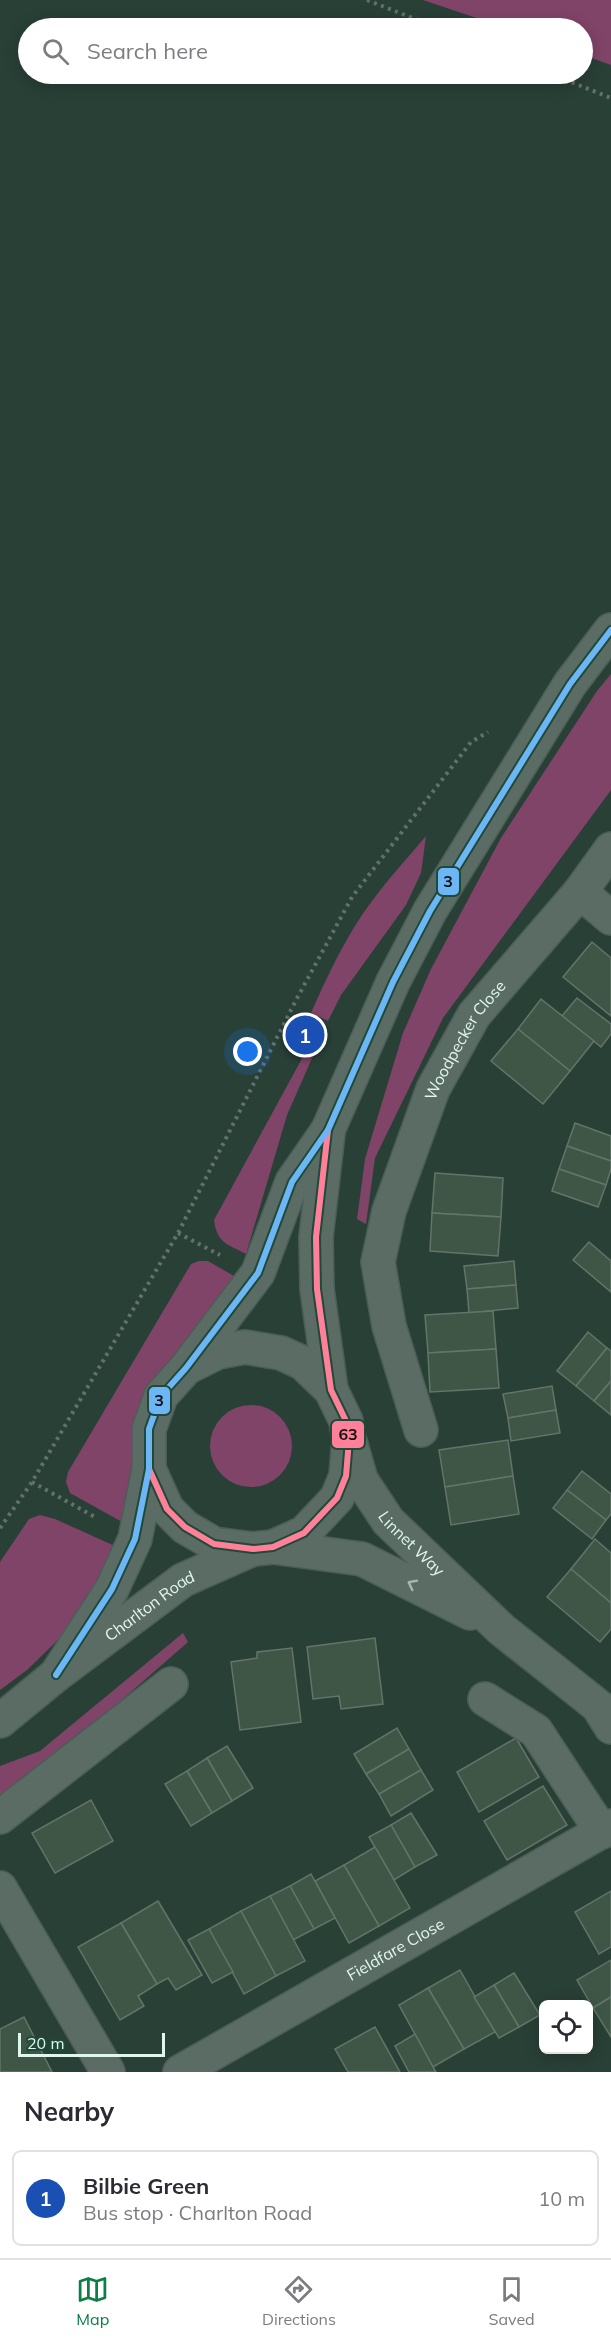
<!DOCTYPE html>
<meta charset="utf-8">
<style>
body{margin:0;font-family:Mulish,sans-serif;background:#f7f7f7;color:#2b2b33}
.controls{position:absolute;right:18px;bottom:18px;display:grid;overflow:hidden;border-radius:9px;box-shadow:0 3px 15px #0003}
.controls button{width:54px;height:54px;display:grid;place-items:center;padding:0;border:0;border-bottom:2px solid #e1e1e2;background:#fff;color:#2b2b33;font:30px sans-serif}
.scale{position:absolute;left:18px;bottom:15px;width:147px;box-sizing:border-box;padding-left:6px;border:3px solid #e0f7ec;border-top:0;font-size:16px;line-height:21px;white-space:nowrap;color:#e0f7ec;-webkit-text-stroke:4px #1f4a39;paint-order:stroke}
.you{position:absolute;left:248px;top:1052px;width:21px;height:21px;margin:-15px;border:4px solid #fff;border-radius:50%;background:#1a73e8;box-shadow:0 0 0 9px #1a73e833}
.badge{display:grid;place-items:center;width:39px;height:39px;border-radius:50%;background:#0b8043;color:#fff;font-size:20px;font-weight:700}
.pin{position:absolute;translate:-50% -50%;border:3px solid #fff;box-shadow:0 2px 6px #0006}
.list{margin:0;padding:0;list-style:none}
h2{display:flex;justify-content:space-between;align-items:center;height:78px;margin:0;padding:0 24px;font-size:26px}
h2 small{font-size:20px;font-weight:400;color:#7c7c81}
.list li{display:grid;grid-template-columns:39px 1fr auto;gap:18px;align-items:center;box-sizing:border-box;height:96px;margin:0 12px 12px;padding:0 12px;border:2px solid #e1e1e2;border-radius:9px}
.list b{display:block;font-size:22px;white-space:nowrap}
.list p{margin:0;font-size:20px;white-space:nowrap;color:#7c7c81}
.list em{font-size:20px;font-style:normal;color:#7c7c81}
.icon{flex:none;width:33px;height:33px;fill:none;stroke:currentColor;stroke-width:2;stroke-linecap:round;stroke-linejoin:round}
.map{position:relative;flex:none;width:611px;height:2072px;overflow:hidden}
.search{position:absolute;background:#fff;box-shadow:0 3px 15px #0003;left:18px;right:18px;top:18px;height:66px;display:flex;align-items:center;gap:15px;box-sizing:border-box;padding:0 21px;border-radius:33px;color:#7c7c81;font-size:22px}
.sheet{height:186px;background:#fff}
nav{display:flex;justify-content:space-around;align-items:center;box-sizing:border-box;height:84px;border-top:2px solid #e1e1e2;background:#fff;font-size:16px;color:#7c7c81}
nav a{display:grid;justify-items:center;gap:3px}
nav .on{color:#0b8043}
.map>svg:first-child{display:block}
.green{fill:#804468}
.building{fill:#3f5646;stroke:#637469;stroke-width:1.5}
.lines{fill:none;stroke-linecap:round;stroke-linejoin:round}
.minor-casing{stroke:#4a5e57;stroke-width:36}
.path{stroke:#62726b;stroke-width:4;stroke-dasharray:3 4.5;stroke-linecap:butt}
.minor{stroke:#5b6c65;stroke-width:33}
.bus-1-casing{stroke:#1f4a39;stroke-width:10}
.bus-2-casing{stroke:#1f4a39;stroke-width:10}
.bus-1{stroke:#ff8098;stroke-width:6}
.bus-2{stroke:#6db6f5;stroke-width:6}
.oneway{stroke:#a4b8af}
.labels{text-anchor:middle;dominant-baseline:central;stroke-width:5;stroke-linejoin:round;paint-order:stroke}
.street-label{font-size:16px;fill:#e0f7ec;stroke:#1f4a39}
.line-badge{stroke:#1f4a39;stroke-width:2}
.pale-badge-label{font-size:16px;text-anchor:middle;font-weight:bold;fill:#111}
</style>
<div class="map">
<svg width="611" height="2072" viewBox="0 0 611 2072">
<rect width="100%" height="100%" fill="#294037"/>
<!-- green -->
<g class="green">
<path d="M423,0H611V65L583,55L582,28H506Z"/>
<path d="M611,674V790L443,1018L375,1158L366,1224L357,1219L365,1159L403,1033L431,969L501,838L597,691Z"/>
<path d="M426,836L421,873L406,905L341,995L328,1021L311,1013C326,979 342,945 362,915C381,887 404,862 426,836Z"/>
<path d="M305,1053L313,1056L287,1115L246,1254C227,1244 217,1243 214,1220Z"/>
<path d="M199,1261H208L234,1276L220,1302L124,1523L70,1493L66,1482L68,1472L191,1264Z"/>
<circle cx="251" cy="1446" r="41"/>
<path d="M40,1515L55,1519L117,1547L106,1578L63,1635L27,1670L0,1690V1562L29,1519Z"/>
<path d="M183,1633L188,1642L35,1776L0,1802V1766L40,1751Z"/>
</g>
<!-- building -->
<g class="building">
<path d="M592,942L611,958V1016L563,977Z"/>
<path d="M577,998L611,1024V1034L601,1047L562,1016Z"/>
<path d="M541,999L594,1041L570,1071L518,1029Z"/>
<path d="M518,1029L570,1071L543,1104L491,1061Z"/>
<path d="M575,1123L611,1136V1161L567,1146Z"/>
<path d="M567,1146L611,1161V1169L606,1185L559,1169Z"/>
<path d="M559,1169L606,1185L598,1207L552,1191Z"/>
<path d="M435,1173L503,1178L501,1217L432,1213Z"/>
<path d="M432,1213L501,1217L498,1256L430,1251Z"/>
<path d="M589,1242L611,1261V1292L573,1260Z"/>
<path d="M514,1261L516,1285L467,1289L464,1266Z"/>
<path d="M516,1285L518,1308L469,1313L467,1289Z"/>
<path d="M493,1311L496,1349L428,1353L425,1315Z"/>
<path d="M588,1332L607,1348L576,1386L557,1371Z"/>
<path d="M607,1348L611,1351V1381L594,1401L576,1386Z"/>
<path d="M496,1349L499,1388L430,1392L428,1353Z"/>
<path d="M611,1381V1415L594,1401Z"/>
<path d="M552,1386L556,1410L508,1418L503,1394Z"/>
<path d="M556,1410L560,1433L511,1441L508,1418Z"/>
<path d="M508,1440L513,1476L445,1487L439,1450Z"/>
<path d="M582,1471L611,1494V1514L606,1520L567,1490Z"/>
<path d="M513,1476L519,1514L451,1525L445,1487Z"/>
<path d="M567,1490L606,1520L592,1539L553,1508Z"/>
<path d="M595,1539L611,1553V1603L571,1569Z"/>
<path d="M571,1569L611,1603V1629L600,1642L547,1597Z"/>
<path d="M375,1638L383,1704L341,1709L339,1696L313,1699L307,1647Z"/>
<path d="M292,1648L301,1722L240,1730L231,1662L257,1658V1652Z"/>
<path d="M397,1728L409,1749L366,1774L354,1754Z"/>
<path d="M516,1738L539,1777L479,1812L457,1772Z"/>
<path d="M227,1746L253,1788L232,1801L207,1758Z"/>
<path d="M409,1749L421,1770L379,1794L366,1774Z"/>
<path d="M207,1758L232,1801L212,1813L187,1771Z"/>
<path d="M421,1770L433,1790L391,1816L379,1794Z"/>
<path d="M187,1771L212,1813L191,1826L165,1784Z"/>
<path d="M543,1786L567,1825L507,1860L484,1821Z"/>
<path d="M91,1800L113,1841L55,1873L32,1833Z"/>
<path d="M411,1813L437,1855L415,1867L391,1825Z"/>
<path d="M391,1825L415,1867L394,1880L369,1837Z"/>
<path d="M375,1847L410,1908L379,1926L344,1865Z"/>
<path d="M344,1865L379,1926L349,1943L315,1881Z"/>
<path d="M311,1874L335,1918L314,1929L290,1886Z"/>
<path d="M290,1886L314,1929L293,1940L270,1896Z"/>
<path d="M611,1891V1947L599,1954L575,1912Z"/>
<path d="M270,1896L305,1961L276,1976L241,1911Z"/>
<path d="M158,1901L202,1975L176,1990L168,1978L157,1984L121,1923Z"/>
<path d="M241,1911L276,1976L244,1994L209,1929Z"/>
<path d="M121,1923L157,1984L138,1996L144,2006L120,2020L78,1947Z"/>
<path d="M209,1929L233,1972L212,1983L188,1940Z"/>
<path d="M611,1960V1997L593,2008L577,1980Z"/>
<path d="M460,1970L495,2032L464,2049L428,1988Z"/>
<path d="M514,1973L540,2015L519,2027L494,1985Z"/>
<path d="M494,1985L519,2027L499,2038L474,1997Z"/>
<path d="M428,1988L464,2049L433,2067L399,2005Z"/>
<path d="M611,1997V2037L593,2008Z"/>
<path d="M24,2017L52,2072H0V2029Z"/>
<path d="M375,2027L400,2072H348L335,2049Z"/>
<path d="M415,2034L433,2067L436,2072H409L395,2046Z"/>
</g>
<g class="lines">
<defs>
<g id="minor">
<path d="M580,892L611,918"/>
<path d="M188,1367L218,1352L245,1347L281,1353L303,1363L331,1390"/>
<path id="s1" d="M421,1430L389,1326L378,1262L389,1211L433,1089L474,1015L580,892L611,849"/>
<path id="s2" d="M351,1445L361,1480L388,1521L501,1629L598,1706L611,1727"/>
<path d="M149,1469L167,1509L185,1527L214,1544L253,1549L273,1547L304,1533L337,1498L346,1476L349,1440L346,1421L331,1390L317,1289L316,1237L328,1133"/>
<path d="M273,1547L362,1559L470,1613"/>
<path d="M56,1675L112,1589L135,1539L149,1469V1429L161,1396L186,1368L258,1273L292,1182L328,1130L393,982L430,911L570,684L611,630"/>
<path d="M485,1699L536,1731L602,1832"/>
<path id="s3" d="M0,1721L56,1675L183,1580L253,1549"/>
<path d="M0,1817L171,1684"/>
<path d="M0,1888L108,2072"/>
<path id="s4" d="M180,2072L611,1826"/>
</g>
</defs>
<!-- minor casing -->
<use href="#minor" class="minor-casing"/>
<!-- path -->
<g class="path">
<path d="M367,0L438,28"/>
<path d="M551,74L611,98"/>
<path d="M178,1233L220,1255"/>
<path d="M32,1482L95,1517"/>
<path d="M0,1528L32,1482L178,1233L295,1002L352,897L471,742L488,732"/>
</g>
<!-- minor -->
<use href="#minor" class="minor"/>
<defs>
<path id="bus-1" d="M149,1469L167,1509L185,1527L214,1544L253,1549L273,1547L304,1533L337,1498L346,1476L349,1440L346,1421L331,1390L317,1289L316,1237L328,1130"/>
<path id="bus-2" d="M56,1675L112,1589L135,1539L149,1469V1429L161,1396L186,1368L258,1273L292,1182L328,1130L393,982L430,911L570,684L611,630"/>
</defs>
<!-- bus-1 casing -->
<use href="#bus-1" class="bus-1-casing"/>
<!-- bus-2 casing -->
<use href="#bus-2" class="bus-2-casing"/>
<!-- bus-1 -->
<use href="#bus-1" class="bus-1"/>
<!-- bus-2 -->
<use href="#bus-2" class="bus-2"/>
</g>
<!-- one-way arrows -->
<defs><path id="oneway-chevron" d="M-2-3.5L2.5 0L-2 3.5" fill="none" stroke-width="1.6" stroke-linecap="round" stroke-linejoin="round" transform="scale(1.5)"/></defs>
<use class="oneway" href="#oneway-chevron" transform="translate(412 1584) rotate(-153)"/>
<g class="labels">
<!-- street labels -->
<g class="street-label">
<text stroke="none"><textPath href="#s1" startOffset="414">Woodpecker Close</textPath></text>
<text stroke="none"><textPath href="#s2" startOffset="118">Linnet Way</textPath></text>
<text stroke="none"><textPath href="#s3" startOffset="189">Charlton Road</textPath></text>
<text stroke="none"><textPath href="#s4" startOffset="248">Fieldfare Close</textPath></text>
</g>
</g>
<g class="line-badge">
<rect x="437" y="867" width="23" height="29" rx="6" fill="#6db6f5"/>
<rect x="148" y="1386" width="23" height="29" rx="6" fill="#6db6f5"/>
<rect x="331" y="1420" width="34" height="29" rx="6" fill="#ff8098"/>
</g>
<g class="pale-badge-label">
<text x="448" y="887">3</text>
<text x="159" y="1406">3</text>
<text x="348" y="1440">63</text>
</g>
</svg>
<div class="controls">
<button><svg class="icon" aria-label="locate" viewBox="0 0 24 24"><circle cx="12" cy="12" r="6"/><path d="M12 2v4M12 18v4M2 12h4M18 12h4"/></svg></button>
</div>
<div class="scale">20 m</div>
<div class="you"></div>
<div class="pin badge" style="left:305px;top:1035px;background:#1a4fb4">1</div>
<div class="search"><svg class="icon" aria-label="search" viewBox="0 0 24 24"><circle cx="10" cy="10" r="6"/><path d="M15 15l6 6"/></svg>Search here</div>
</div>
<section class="sheet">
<h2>Nearby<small></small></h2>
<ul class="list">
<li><span class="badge" style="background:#1a4fb4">1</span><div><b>Bilbie Green</b><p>Bus stop · Charlton Road</p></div><em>10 m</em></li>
</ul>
</section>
<nav>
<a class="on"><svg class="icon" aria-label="map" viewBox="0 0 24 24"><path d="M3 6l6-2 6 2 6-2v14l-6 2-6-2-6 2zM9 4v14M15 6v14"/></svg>Map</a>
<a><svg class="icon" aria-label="directions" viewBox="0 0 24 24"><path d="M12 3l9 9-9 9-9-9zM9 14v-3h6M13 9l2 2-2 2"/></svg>Directions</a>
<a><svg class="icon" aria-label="saved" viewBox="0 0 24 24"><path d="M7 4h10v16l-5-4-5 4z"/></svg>Saved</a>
</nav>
